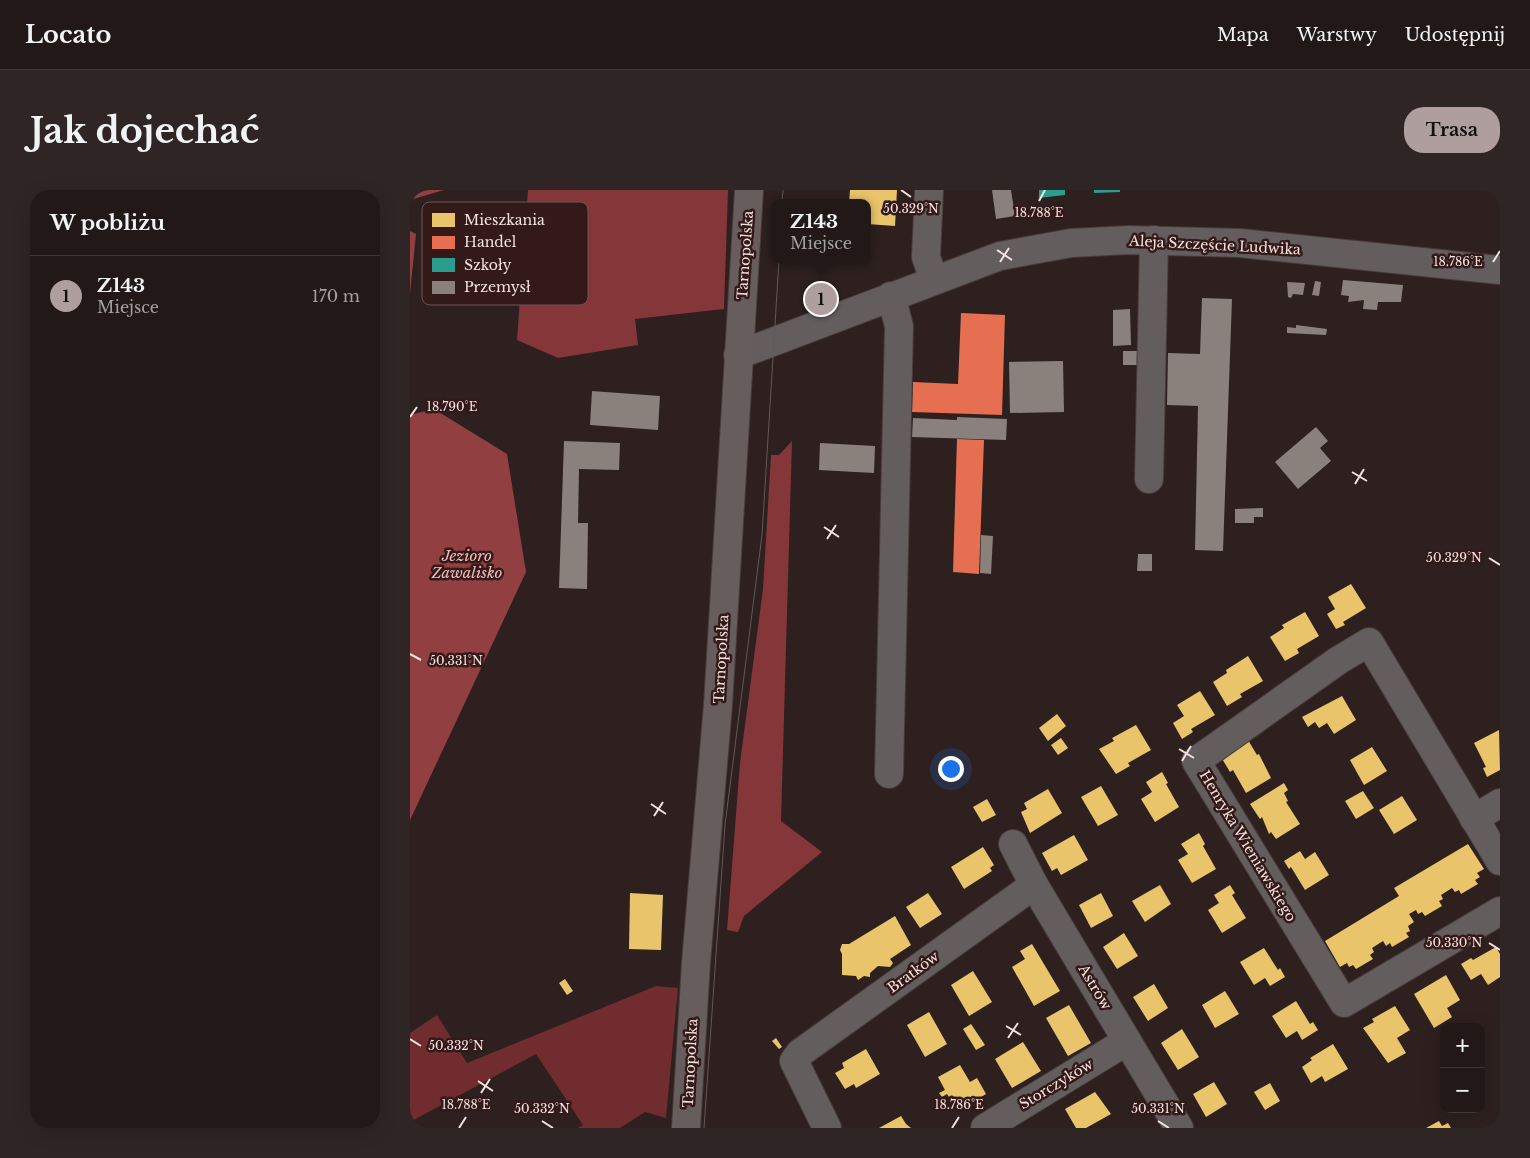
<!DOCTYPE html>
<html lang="pl">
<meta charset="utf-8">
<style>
body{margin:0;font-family:"Libre Baskerville",serif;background:#2e2524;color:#f1f3f6}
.controls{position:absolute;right:15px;bottom:15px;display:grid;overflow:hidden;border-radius:10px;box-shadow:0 5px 20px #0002}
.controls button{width:45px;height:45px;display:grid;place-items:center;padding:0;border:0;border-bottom:1px solid #3f3736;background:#221817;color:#f1f3f6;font:25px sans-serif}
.you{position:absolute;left:540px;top:578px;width:18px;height:18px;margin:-12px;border:4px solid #fff;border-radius:50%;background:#1a73e8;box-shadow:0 0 0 8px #1a73e833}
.badge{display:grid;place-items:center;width:32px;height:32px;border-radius:50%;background:#ae9e9d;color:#111;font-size:16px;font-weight:700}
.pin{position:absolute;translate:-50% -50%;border:2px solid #fff;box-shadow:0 1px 5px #0006}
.popup{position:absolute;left:361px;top:9px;width:100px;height:65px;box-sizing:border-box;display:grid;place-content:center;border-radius:10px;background:#221817;filter:drop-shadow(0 1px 4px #0005);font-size:16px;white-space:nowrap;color:#a2a0a1}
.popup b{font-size:19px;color:#f1f3f6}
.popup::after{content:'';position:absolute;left:50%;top:100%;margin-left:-10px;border:10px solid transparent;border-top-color:#221817}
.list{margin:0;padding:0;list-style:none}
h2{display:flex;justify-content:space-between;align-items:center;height:65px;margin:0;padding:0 20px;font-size:21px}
h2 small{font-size:16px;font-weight:400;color:#a2a0a1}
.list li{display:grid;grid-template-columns:32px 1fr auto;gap:15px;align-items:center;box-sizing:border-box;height:80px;padding:0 20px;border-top:1px solid #3f3736}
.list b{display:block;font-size:19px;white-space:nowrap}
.list p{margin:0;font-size:16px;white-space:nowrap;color:#a2a0a1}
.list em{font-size:16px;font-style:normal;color:#a2a0a1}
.map{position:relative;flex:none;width:1090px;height:938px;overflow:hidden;border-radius:20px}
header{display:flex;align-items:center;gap:30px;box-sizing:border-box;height:70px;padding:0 25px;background:#221817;border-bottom:1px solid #3f3736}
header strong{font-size:24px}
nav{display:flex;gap:28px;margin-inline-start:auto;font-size:18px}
.intro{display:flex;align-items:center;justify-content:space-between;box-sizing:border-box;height:120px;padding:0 30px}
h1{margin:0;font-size:35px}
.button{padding:12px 22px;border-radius:20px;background:#ae9e9d;color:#111;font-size:18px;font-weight:700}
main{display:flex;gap:30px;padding:0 30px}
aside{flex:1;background:#221817;border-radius:20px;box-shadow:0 5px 20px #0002}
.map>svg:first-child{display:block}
.green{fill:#702c2f}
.forest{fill:#853638}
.water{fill:#923f41}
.homes{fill:#e9c46a}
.shops{fill:#e76f51}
.schools{fill:#2a9d8f}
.industry{fill:#8a817c}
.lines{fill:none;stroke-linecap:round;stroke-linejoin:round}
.minor-casing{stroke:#483c3b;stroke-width:30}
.major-casing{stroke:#483c3b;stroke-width:30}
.minor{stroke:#635d5d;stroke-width:28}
.major{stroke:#675d5d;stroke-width:28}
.tram{stroke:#625958;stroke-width:1}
.ticks{fill:none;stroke:#f4e2e1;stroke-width:2}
.labels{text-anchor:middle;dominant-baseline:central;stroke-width:5;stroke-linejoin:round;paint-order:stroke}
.street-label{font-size:14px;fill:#f4e2e1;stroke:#331a19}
.water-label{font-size:15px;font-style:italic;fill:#f0bcba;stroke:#331a19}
.key{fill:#331a19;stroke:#6d5655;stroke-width:1}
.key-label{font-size:14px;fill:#f4e2e1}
.ticks-label{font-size:12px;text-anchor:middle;fill:#f4e2e1;stroke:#331a19;stroke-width:5;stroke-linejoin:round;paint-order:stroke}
</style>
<header>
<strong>Locato</strong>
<nav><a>Mapa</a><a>Warstwy</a><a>Udostępnij</a></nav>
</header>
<div class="intro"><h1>Jak dojechać</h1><a class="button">Trasa</a></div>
<main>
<aside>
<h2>W pobliżu<small></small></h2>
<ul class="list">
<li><span class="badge">1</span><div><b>Z143</b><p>Miejsce</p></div><em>170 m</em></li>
</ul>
</aside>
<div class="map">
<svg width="1090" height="938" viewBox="0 0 1090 938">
<rect width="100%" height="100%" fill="#2d201f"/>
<!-- green -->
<path class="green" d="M246,796L268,798L256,928L235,922L210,938H168L173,935L126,864L0,932V843L27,825L57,873Z"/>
<!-- forest -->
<g class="forest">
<path d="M118,0H318L314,119L225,129L228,155L148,168L107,150Z"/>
<path d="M382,251L371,631L412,662L334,726L328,742L317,740L330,573L353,399L361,265H369Z"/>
</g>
<!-- water -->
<g class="water">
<path d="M0,0H34L0,10Z"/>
<path d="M0,41L6,44L0,103Z"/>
<path d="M24,219L97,264L116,382L0,630V225Z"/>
</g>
<!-- homes -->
<g class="homes">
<path d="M440,0H487L485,36L457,34V13H439Z"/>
<path d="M416,104L418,111L406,114L404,107Z"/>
<path d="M941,394L956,418L933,432L935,435L926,439L917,424L925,419L918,407Z"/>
<path d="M895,422L909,446L887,459L889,463L875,471L860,447L874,438L872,435Z"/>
<path d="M838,466L853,491L830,504L832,507L817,516L803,492L817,483L816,480Z"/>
<path d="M790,501L805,525L781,539L783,542L772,549L763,533L774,526L767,515Z"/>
<path d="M932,506L946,530L924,544L917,533L909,538L905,532L898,537L892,527Z"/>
<path d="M647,524L656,536L638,551L629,538Z"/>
<path d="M726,535L741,560L718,573L720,576L706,584L689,559L704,551L702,548Z"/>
<path d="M1089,540L1090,580L1077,587L1073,578L1076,577L1064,553Z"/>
<path d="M651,548L658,558L648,565L641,555Z"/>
<path d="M838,550L847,565L849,564L861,588L836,603L823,580L820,582L811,567Z"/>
<path d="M962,557L977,581L954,595L940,570Z"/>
<path d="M752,582L758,593L756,594L769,617L745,632L731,609L742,602L736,592Z"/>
<path d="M874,593L878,600L874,603L878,611L876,612L890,634L866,649L861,642L859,644L852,627L850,629L840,614Z"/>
<path d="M691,596L708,625L688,636L671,607Z"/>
<path d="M638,599L652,623L620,643L611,622L617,619L614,613Z"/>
<path d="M953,601L964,618L946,629L935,611Z"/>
<path d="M992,606L1007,630L984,644L969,620Z"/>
<path d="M577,609L586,625L572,632L563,617Z"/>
<path d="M789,643L795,654L793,656L806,679L782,693L768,670L778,664L771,654Z"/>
<path d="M664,645L678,670L651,685L647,678L642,681L632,663Z"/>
<path d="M1058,654L1074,679L1067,683L1070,687L1065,690L1068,694L1051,704L1049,700L1045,702L1042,698L1031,705L1033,709L1029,711L1032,716L1015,726L1012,722L1008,724L1006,720L999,724L1004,732L998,736L1000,741L996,743L999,747L982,757L980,753L976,756L973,751L962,758L964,762L960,765L963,769L946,779L943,775L939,777L937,773L930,777L915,751L989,706L984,698Z"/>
<path d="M573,657L584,675L580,678L582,681L554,699L541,677Z"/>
<path d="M890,661L895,669L905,662L919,685L895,700L881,677L879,679L874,671Z"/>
<path d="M750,695L761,714L735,732L722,711Z"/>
<path d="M820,695L825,703L822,705L836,728L812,743L798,720L809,713L804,705Z"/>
<path d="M220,703L253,705L251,760L219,759Z"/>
<path d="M518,703L532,724L510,738L496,717Z"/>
<path d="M691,703L703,726L681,738L669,715Z"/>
<path d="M485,726L501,755L480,769L483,773L480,777L468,776L460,783V787L454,786L448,790L446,786L432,785V764L430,760L432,754H439Z"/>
<path d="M714,743L728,766L707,779L693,757Z"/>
<path d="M622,754L650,801L624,816L602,777L615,769L610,761Z"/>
<path d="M1086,757L1090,764V787L1078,795L1071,784L1061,790L1051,774L1061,768L1063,770Z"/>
<path d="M854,758L868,780L870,778L875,787L860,796L855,788L844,795L830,772Z"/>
<path d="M563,781L582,812L559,826L541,795Z"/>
<path d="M1036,785L1050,810L1037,818L1042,827L1024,838L1004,804Z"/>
<path d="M155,789L163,801L157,805L149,793Z"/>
<path d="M744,794L758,818L738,831L723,807Z"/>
<path d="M815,801L829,824L805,838L792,815Z"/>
<path d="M886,811L900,834L903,832L908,840L892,850L887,841L876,848L862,826Z"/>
<path d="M659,815L681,853L658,866L636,828Z"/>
<path d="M985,816L1000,840L987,848L996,863L978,873L953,838L964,832L962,829Z"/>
<path d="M519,822L537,854L515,867L497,835Z"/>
<path d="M561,834L575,855L566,860L553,839Z"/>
<path d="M772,839L789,867L768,880L751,853Z"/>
<path d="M366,848L372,857L369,859L362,851Z"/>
<path d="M613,852L631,881L602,898L585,869Z"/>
<path d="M923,854L938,879L915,892L912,886L901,893L892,877L902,870L900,868Z"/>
<path d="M456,859L470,884L446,898L444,894L435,899L425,883L434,878L432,873Z"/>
<path d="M550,875L560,892L567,888L576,904L548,921L537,904L532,907L529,903L535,900L528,887Z"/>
<path d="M804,892L817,914L796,927L783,904Z"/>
<path d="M860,893L870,911L855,920L844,902Z"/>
<path d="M685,902L701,924L676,938H666L655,919Z"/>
<path d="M491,926L496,934L501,938H469Z"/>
<path d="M1029,931L1032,936L1038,933L1041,938H1016Z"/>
</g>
<!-- shops -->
<g class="shops">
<path d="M551,123L595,125L592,225L502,222L503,192L548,194Z"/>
<path d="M547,249L574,250L569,384L543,382Z"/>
</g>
<!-- schools -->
<g class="schools">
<path d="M629,0H655V5L629,8Z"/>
<path d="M684,0H710V2L684,3Z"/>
</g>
<!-- industry -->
<g class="industry">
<path d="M582,0H601L605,26L586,29Z"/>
<path d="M933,90L993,95L991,112H968L967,120L953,119L954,110L938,112L939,106L931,105Z"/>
<path d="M905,91L911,92L909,106L902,105Z"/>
<path d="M877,92L895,93L893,105L883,104L881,108L878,107Z"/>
<path d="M792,108L822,109L813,361L785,360L788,216L757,215L758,163L790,164Z"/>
<path d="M720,119L721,155L703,156V120Z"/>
<path d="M886,135L917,139L916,145L877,143V137L886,138Z"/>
<rect x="713" y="161" width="18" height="14"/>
<path d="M653,171L654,222L600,223L599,172Z"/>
<path d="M182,201L250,206L248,240L180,235Z"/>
<path d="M547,227L597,229L596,250L502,247L503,228L547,230Z"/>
<path d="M906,237L918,251L910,258L921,271L888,299L865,272Z"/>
<path d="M154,251L210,253L209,280L169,279L168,333H178L177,399L149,398Z"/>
<path d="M410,253L465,256L464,283L409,280Z"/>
<path d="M853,318V327H844V333H825V319Z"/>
<path d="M571,345L583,346L581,384L570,383Z"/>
<path d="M728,364H742V381H727Z"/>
</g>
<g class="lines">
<defs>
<g id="minor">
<path d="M519,0L516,67L524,90"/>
<path d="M328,165L590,66L661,53L719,50L830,53L1090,80"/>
<path d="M739,289L744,50"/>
<path d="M479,584L489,136L481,106"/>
<path d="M1064,629L1090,613"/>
<path d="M603,654L624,695L769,938"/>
<path d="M1090,671L959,452L929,470L786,571L934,813L1090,721"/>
<path d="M417,938L384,871L390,863L624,695"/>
<path d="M575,938L717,851"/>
</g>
<path id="major" d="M276,938L286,773L308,515L339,0"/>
</defs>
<!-- minor casing -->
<use href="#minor" class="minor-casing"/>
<!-- major casing -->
<use href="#major" class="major-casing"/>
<!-- minor -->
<use href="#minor" class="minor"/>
<!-- major -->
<use href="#major" class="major"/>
<!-- tram -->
<g class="tram">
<path d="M372,13L373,0"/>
<path d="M294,938L315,635L352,345L369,70"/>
</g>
</g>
<!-- ticks -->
<path class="ticks" d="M491,0L501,7M629,11L635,0M587,60L602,70M590,72L599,58M1083,72L1090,61M0,227L7,217M942,282L957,291M945,294L954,279M414,337L429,347M417,349L426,335M1079,368L1090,375M0,464L11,470M769,559L784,568M772,571L781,556M241,614L256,624M244,626L253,612M1079,753L1090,760M596,836L611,845M598,848L608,833M0,849L11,856M68,891L83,901M71,903L80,889M132,931L143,938M748,931L759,938M49,938L56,927M542,938L549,927"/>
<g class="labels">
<!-- street labels -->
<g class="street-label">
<text transform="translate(805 55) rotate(3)">Aleja Szczęście Ludwika</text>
<text transform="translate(335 65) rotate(-86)">Tarnopolska</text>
<text transform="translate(311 469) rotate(-87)">Tarnopolska</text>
<text transform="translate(838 656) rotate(59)">Henryka Wieniawskiego</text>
<text transform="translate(503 782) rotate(-36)">Bratków</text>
<text transform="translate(685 797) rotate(59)">Astrów</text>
<text transform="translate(280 873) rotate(-87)">Tarnopolska</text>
<text transform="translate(646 894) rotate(-31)">Storczyków</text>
</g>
<!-- water labels -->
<g class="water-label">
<text x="57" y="365">Jezioro<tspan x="57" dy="17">Zawalisko</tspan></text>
</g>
</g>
<!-- legend -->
<rect x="12" y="12" width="166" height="103" rx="8" class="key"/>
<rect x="22" y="23" width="23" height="14" fill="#e9c46a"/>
<rect x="22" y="46" width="23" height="13" fill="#e76f51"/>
<rect x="22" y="68" width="23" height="14" fill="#2a9d8f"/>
<rect x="22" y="91" width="23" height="13" fill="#8a817c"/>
<g class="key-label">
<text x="54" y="35">Mieszkania</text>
<text x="54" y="57">Handel</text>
<text x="54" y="80">Szkoły</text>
<text x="54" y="102">Przemysł</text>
</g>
<g class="ticks-label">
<text x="501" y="23">50.329°N</text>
<text x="629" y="27">18.788°E</text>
<text x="1048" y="76">18.786°E</text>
<text x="42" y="221">18.790°E</text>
<text x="1044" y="372">50.329°N</text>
<text x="46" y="475">50.331°N</text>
<text x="1044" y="757">50.330°N</text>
<text x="46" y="860">50.332°N</text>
<text x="56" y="919">18.788°E</text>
<text x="549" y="919">18.786°E</text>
<text x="132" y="923">50.332°N</text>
<text x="748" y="923">50.331°N</text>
</g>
</svg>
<div class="controls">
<button>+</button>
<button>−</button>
</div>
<div class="you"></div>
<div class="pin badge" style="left:411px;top:109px">1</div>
<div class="popup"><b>Z143</b>Miejsce</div>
</div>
</main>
